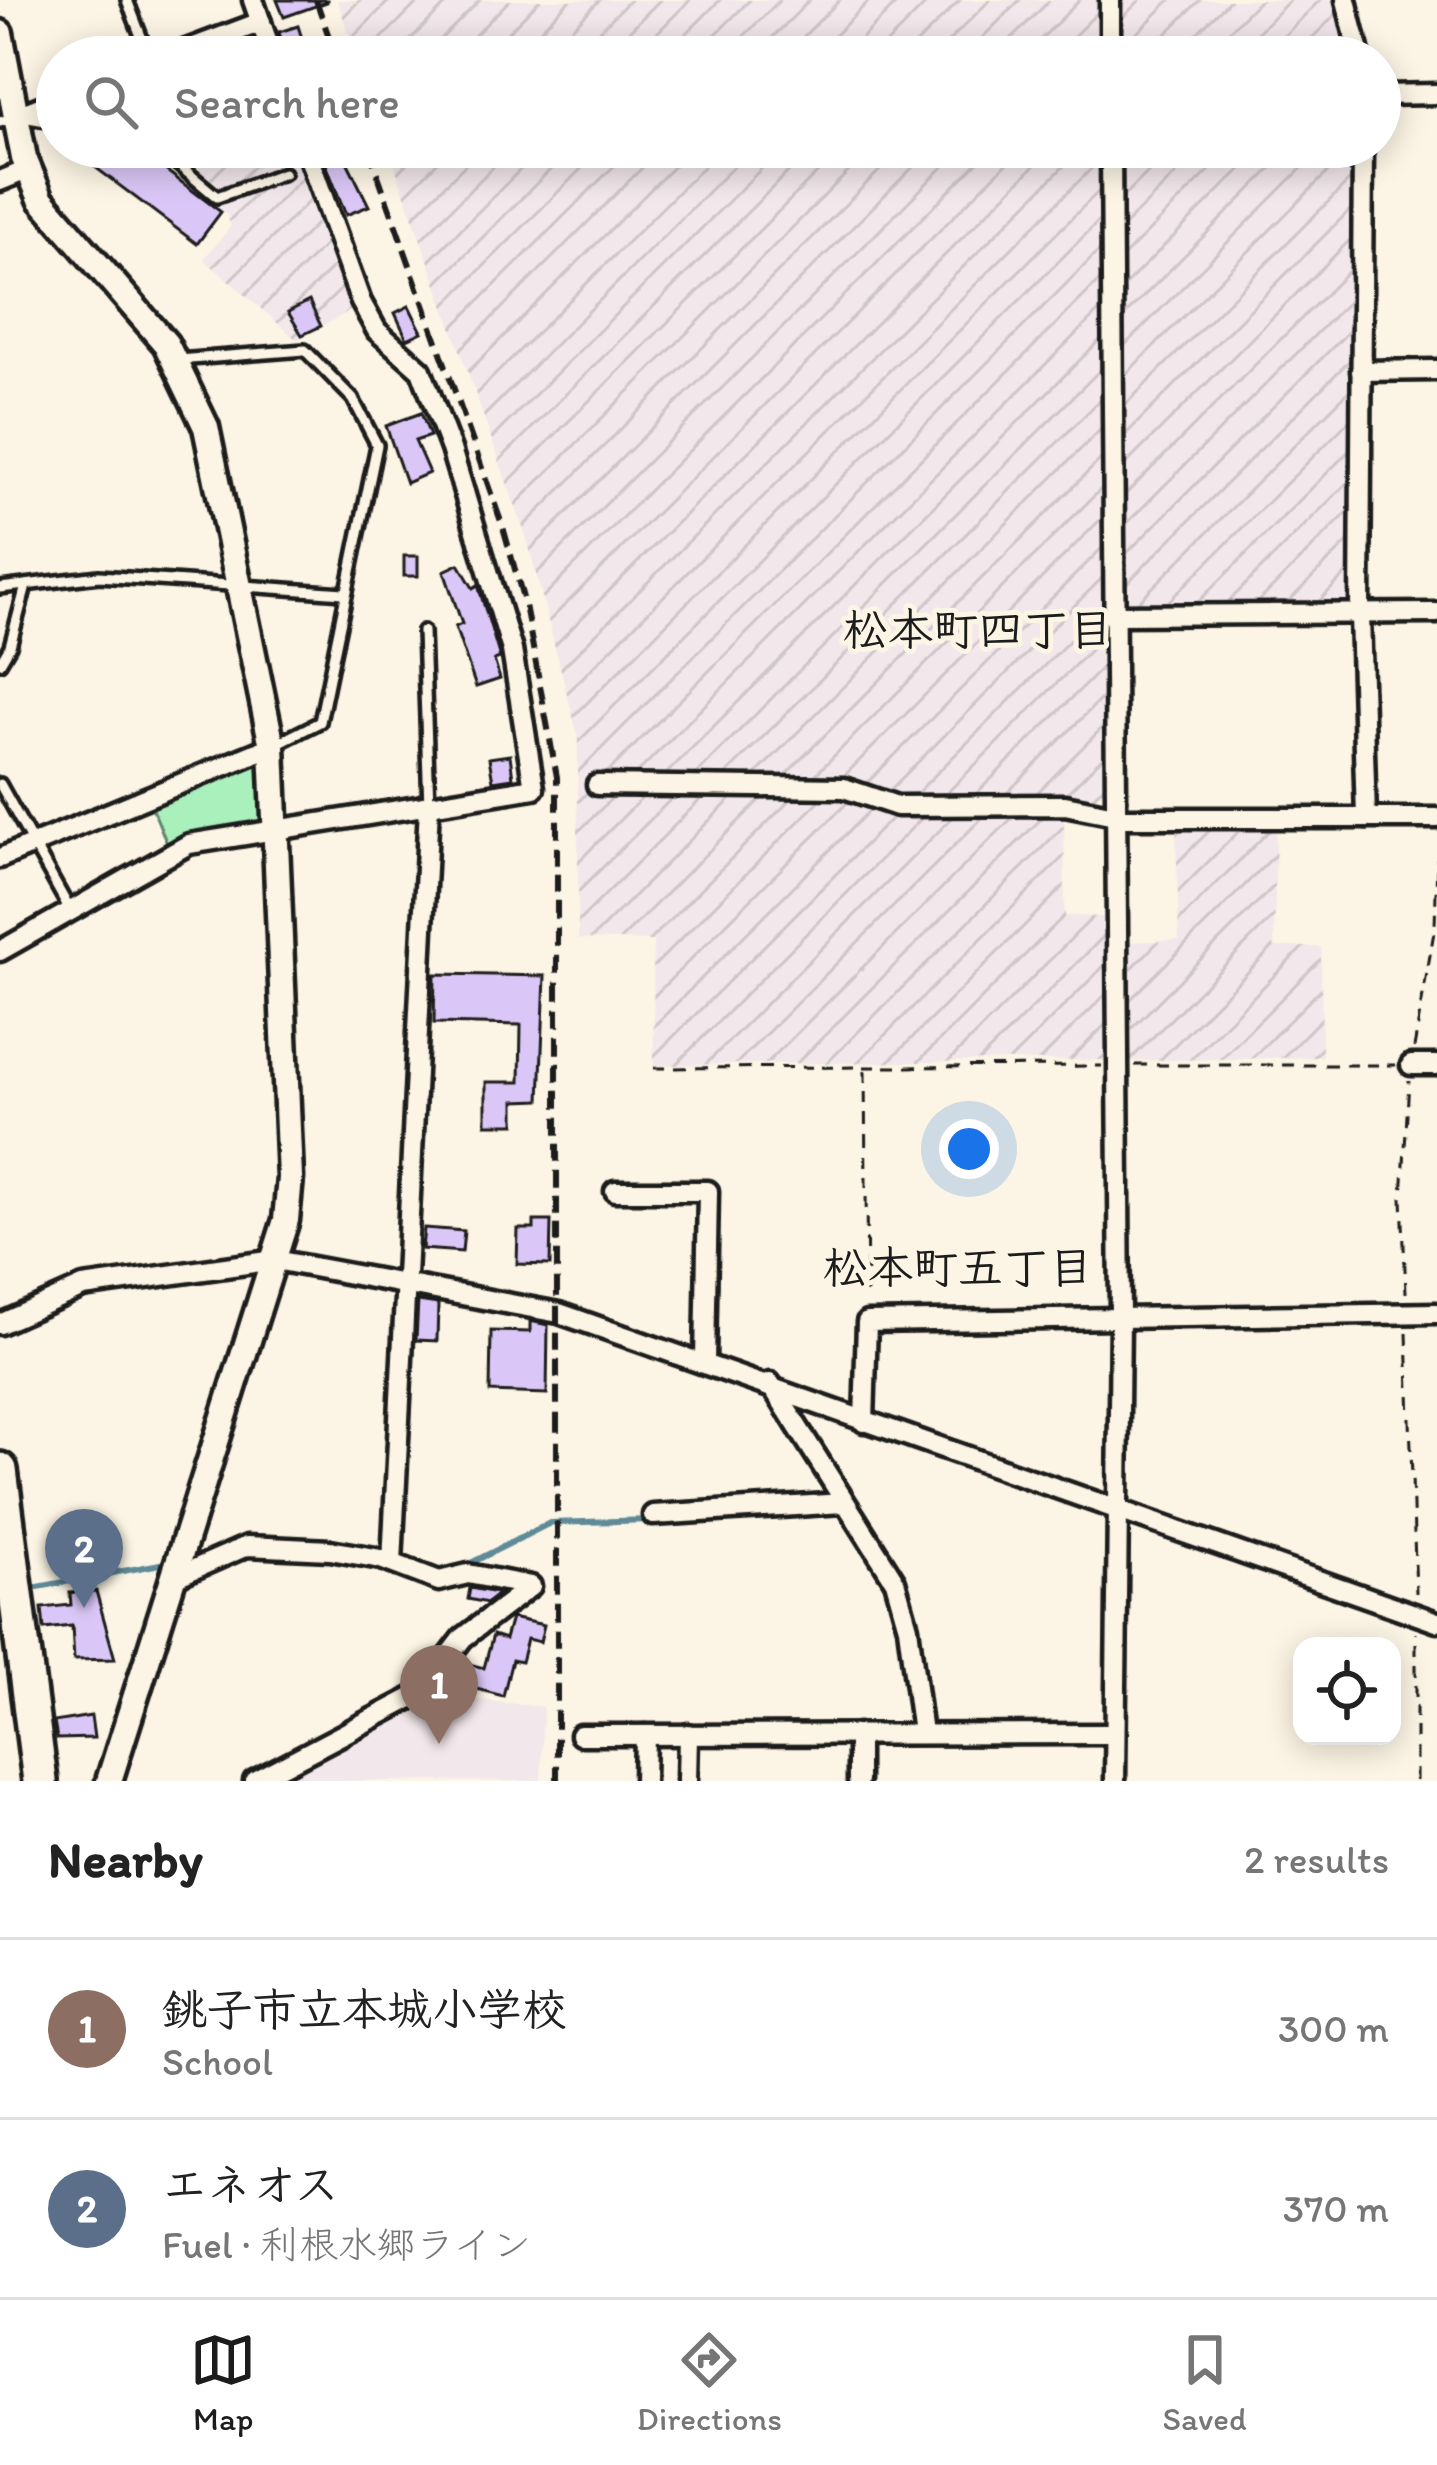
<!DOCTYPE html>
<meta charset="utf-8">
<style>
body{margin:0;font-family:Itim,"Klee One",sans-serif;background:#f6f6f6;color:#222}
.controls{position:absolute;right:36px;bottom:36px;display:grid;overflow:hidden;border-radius:24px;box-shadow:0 6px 30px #0003}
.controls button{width:108px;height:108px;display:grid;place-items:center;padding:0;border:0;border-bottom:3px solid #e0e0e0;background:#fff;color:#222;font:60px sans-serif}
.you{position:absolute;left:969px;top:1149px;width:42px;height:42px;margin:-30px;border:9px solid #fff;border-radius:50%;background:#1a73e8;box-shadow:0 0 0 18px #1a73e833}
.badge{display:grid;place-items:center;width:78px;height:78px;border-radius:50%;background:#1c1c1c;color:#fff;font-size:39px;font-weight:700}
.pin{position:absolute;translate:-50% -99px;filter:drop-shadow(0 3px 6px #0008)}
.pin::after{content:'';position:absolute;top:63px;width:42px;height:36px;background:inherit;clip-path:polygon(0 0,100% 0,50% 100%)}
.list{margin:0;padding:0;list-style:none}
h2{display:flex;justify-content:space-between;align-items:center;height:156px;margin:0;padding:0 48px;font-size:51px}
h2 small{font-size:39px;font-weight:400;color:#767676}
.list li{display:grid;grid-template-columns:78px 1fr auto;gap:36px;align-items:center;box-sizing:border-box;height:180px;padding:0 48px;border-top:3px solid #e0e0e0}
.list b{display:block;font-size:45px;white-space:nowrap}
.list p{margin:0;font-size:39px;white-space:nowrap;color:#767676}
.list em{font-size:39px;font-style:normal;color:#767676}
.icon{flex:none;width:66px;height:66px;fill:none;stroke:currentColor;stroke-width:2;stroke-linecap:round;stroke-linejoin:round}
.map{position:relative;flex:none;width:1437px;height:1781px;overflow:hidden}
.search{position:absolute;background:#fff;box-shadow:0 6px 30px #0003;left:36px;right:36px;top:36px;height:132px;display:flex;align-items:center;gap:30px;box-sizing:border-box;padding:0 42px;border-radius:66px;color:#767676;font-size:45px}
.sheet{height:516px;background:#fff}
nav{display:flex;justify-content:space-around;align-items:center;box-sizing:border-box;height:168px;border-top:3px solid #e0e0e0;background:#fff;font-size:33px;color:#767676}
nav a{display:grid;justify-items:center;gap:6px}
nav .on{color:#1c1c1c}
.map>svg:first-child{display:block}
.built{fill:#f2e7ea}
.industrial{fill:url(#industrial-furrows)}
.green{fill:#a9f0bc;stroke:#62866c;stroke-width:3}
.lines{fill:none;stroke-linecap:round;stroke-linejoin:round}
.stream{stroke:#5e8a98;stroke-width:6}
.building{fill:#dbc7f7;stroke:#1c1c1c;stroke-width:3}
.service-casing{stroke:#1c1c1c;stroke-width:18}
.minor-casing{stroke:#1c1c1c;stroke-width:27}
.tertiary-casing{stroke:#1c1c1c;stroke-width:33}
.trunk-casing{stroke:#1c1c1c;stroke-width:42}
.path{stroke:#1c1c1c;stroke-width:3;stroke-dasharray:12 9;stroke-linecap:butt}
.service{stroke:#fcf5e5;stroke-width:9}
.minor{stroke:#fcf5e5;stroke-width:18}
.tertiary{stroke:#fcf5e5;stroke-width:24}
.trunk{stroke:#fcf5e5;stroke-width:33}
.rail{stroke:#1c1c1c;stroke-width:6;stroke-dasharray:18 9;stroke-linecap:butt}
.labels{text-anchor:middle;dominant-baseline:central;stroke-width:10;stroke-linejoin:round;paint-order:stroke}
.neighbourhood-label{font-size:45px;font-weight:bold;fill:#1c1c1c;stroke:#fcf5e5}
</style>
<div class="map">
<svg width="1437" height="1781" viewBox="0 0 1437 1781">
<defs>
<pattern id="industrial-furrows" width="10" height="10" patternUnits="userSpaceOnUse" patternTransform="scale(3)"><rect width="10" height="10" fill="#f2e7ea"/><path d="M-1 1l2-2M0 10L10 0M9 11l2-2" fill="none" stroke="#cfc6c8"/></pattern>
</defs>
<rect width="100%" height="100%" fill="#fcf5e5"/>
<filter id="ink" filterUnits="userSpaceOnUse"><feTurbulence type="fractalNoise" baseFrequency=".00833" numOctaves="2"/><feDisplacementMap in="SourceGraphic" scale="24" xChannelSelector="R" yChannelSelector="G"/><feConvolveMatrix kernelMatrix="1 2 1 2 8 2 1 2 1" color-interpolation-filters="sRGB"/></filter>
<g filter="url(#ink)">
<!-- built -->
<path class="built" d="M428,1694L543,1707L541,1781H267Z"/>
<!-- industrial -->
<g class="industrial">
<path d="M337,0H1101V57H357Z"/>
<path d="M1119,0H1340L1355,57H1119Z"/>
<path d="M248,33L257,37L267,57H187Z"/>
<path d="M140,147H299L357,307L297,340L204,259L231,226L227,215Z"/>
<path d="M388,147H1101L1106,789L1096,797H1070L1064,815L1065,916L1108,917V1060L654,1065L653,941L578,939V736L527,539Z"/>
<path d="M1119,147H1356L1353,609L1120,610Z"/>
<path d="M1176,825H1276L1274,947H1321L1322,1057L1125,1061V942L1179,940Z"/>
</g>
<!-- green -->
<path class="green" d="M242,763H263L268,823L168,846L150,802Z"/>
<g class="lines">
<!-- stream -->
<g class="stream">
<path d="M213,1553L250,1538"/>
<path d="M459,1569L550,1523L651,1520"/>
<path d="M38,1587L171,1562"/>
</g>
</g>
<!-- building -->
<g class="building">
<path d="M277,0H327V2L284,17Z"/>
<path d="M298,26L308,57H286L279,32Z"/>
<path d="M91,147H135L221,212L197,244L83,158Z"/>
<path d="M340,147L369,206L346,215L320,149Z"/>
<path d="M309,301L321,326L302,335L288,312Z"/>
<path d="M409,306L422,332L407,339L395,313Z"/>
<path d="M421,413L430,436L415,441L429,473L406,483L386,426Z"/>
<rect x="404" y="556" width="14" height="20"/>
<path d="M459,564L473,588L478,585L500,658L494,660L500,679L476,687L455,627L462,624L444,571Z"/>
<path d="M510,755L513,778L493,781L489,758Z"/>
<path d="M435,974L545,976L540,1100L515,1101V1124H486V1082H520L521,1025L434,1023Z"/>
<path d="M534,1221H551L550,1265L517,1264L518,1229H534Z"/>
<path d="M424,1228L464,1231L462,1252L422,1249Z"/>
<path d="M418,1301L438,1304L437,1341L416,1340Z"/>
<path d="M530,1321L548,1325L547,1394L490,1392L491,1331L530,1332Z"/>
<path d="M470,1588L497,1593V1595L487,1603L468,1599Z"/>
<path d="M96,1591L115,1659L74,1660L72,1626L44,1629L42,1608L71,1605L70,1593Z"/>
<path d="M511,1618L544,1625L540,1642L527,1639L521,1662L512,1660L503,1696L457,1684L462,1662L484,1668L493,1635L505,1639Z"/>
<path d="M91,1716L94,1738L57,1739L54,1722Z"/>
</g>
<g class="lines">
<defs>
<g id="service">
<path d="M127,0L149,57"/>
<path d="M0,122L17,116L57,123"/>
<path d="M157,147L217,197L284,173"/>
<path d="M178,360L305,350L353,399L377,445L320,722L272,746"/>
<path d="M0,588L99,576L344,593"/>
<path d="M423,631L429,806"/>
<path d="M0,663L10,646L26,586"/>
<path d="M0,784L70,910"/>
</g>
<g id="minor">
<path d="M253,0L273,57"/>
<path d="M1110,0V57"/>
<path d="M1346,0L1360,57"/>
<path d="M168,57L261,22"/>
<path d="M1380,95L1437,94"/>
<path d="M17,116L57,100"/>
<path d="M1111,147L1120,1318L1115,1781"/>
<path d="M1363,147L1360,615L1366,818"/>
<path d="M0,181L27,170"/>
<path d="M1361,371L1437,370"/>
<path d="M1112,615L1437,613"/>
<path d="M597,785L844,788L897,806L1065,805L1115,815"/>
<path d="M1115,818H1437"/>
<path d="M0,858L272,746"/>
<path d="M0,951L189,844L534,788L512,650L451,449L421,370L377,331L361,302L305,147"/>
<path d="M1411,1065H1437"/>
<path d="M615,1191H708L705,1362"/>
<path d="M0,1324L83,1287L275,1260L559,1313L1437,1622"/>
<path d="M770,1383L895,1581L908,1627L922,1733"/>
<path d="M864,1422L867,1322L1437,1313"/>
<path d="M653,1515L843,1503"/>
<path d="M392,1563L429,806"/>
<path d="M176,1577L247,1546L330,1550L381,1559L439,1581L468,1574L531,1586L463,1638L421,1693L254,1781"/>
<path d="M580,1735L1114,1734"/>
<path d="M644,1781L645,1735"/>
<path d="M687,1781L688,1734"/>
<path d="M858,1781V1734"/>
</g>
<path id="tertiary" d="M0,33L24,158L41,199L166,344L206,427L272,746L290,1178L286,1220L109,1781"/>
<path id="trunk" d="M0,1470L40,1781"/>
</defs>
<!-- service casing -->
<use href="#service" class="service-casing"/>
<!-- minor casing -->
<use href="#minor" class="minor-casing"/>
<!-- tertiary casing -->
<use href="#tertiary" class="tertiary-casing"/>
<!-- trunk casing -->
<use href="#trunk" class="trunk-casing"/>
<!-- path -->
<g class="path">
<path d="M1414,1048L1435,926L1437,859"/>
<path d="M1135,1065H1396"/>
<path d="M654,1068L1102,1066"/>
<path d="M865,1071L867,1301"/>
<path d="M1406,1293L1402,1198L1409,1081"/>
<path d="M1407,1333L1416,1593"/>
<path d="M1416,1781V1633"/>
</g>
<!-- service -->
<use href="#service" class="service"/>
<!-- minor -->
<use href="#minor" class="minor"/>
<!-- tertiary -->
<use href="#tertiary" class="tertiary"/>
<!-- trunk -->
<use href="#trunk" class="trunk"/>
<!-- rail -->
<g class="rail">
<path d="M316,0L336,57"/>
<path d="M368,147L503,527L525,605L557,777V1781"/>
</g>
</g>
</g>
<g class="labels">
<!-- neighbourhood labels -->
<g class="neighbourhood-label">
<text x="978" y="629">松本町四丁目</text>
<text x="958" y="1267">松本町五丁目</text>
</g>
</g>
</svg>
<div class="controls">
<button><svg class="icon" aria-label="locate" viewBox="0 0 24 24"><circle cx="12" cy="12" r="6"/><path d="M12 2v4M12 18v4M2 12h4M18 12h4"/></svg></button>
</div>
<div class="you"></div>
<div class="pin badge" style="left:439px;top:1744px;background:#8d6e63">1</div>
<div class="pin badge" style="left:84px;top:1608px;background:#5c6f8a">2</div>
<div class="search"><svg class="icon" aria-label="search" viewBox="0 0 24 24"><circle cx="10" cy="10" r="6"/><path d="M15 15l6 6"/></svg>Search here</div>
</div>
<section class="sheet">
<h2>Nearby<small>2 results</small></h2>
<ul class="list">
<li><span class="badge" style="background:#8d6e63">1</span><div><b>銚子市立本城小学校</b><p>School</p></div><em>300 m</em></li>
<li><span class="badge" style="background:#5c6f8a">2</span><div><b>エネオス</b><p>Fuel · 利根水郷ライン</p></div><em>370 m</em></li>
</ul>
</section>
<nav>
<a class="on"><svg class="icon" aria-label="map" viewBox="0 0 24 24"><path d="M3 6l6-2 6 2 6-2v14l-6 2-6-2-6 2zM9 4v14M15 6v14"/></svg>Map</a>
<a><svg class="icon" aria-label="directions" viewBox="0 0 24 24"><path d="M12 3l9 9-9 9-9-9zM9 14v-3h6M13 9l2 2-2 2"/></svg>Directions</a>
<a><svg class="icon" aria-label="saved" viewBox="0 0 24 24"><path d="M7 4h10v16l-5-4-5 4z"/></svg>Saved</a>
</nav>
